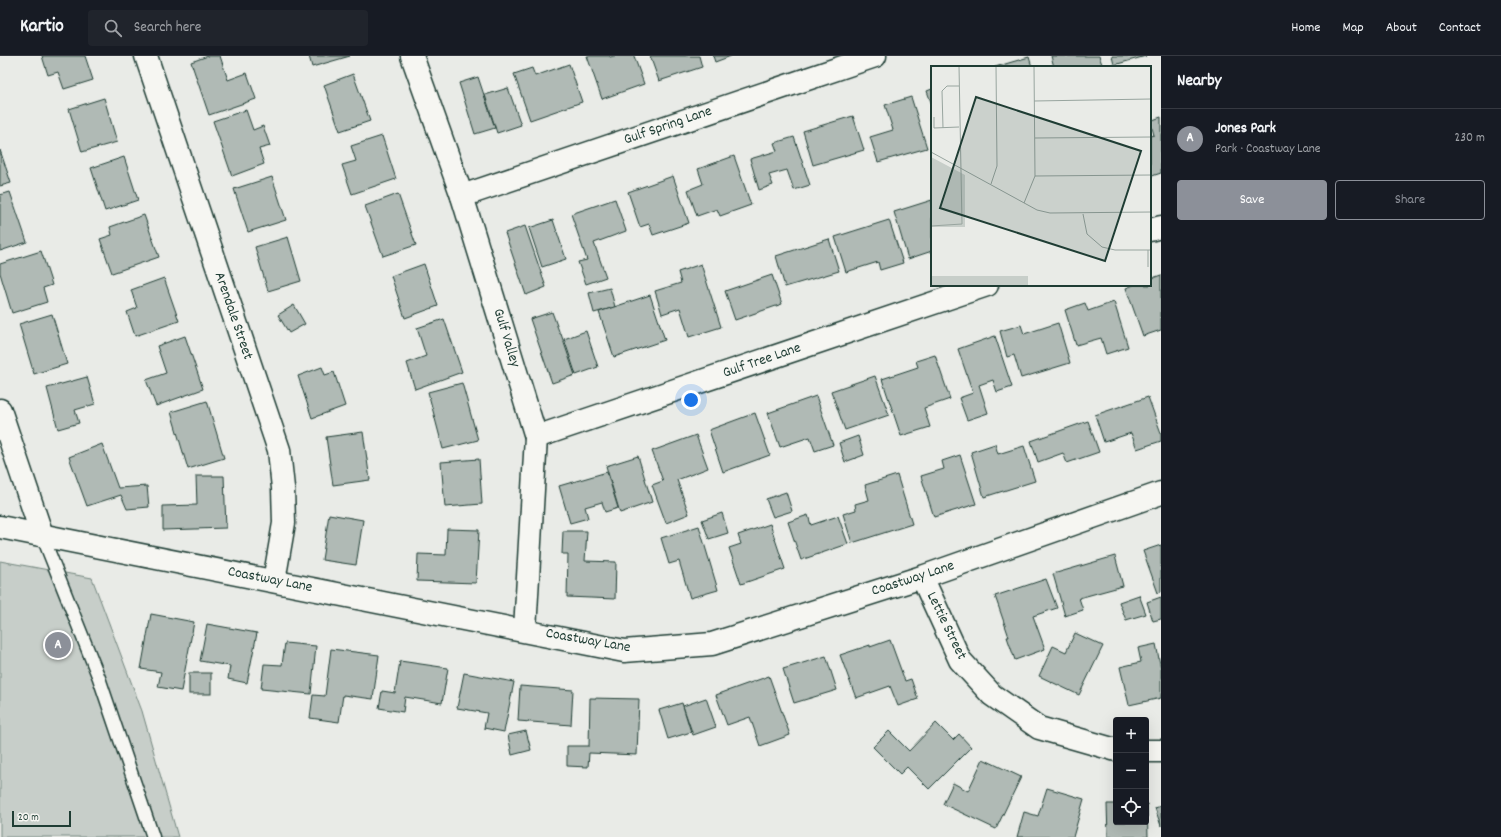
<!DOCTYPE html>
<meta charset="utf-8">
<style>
body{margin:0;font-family:Dekko,sans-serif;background:#20242c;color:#f1f3f6}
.controls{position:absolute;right:12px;bottom:12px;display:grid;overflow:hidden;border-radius:4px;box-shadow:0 4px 16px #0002}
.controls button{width:36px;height:36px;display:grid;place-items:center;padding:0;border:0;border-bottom:1px solid #363941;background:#171b24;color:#f1f3f6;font:20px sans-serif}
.scale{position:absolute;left:12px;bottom:10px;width:59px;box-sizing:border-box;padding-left:4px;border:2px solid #1f3d34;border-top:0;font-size:11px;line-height:14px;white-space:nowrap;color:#1f3d34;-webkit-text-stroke:3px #f6f6f2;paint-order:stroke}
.you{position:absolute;left:691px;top:344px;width:14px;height:14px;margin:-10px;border:3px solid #fff;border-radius:50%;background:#1a73e8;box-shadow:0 0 0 6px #1a73e833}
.badge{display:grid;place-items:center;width:26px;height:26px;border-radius:50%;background:#8c9099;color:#fff;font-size:13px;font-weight:700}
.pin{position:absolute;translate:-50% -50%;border:2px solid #fff;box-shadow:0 1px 4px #0006}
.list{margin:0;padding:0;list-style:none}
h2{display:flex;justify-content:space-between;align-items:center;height:52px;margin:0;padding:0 16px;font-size:17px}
h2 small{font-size:13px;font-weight:400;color:#9ea1a6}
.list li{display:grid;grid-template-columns:26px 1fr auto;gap:12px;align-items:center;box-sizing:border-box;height:60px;padding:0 16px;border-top:1px solid #363941}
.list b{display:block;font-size:15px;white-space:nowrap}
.list p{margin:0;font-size:13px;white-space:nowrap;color:#9ea1a6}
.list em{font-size:13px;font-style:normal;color:#9ea1a6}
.actions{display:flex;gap:8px;padding:12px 16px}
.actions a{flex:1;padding:9px 0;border:1px solid #8c9099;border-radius:4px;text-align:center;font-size:14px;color:#8c9099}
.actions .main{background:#8c9099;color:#fff}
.icon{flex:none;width:22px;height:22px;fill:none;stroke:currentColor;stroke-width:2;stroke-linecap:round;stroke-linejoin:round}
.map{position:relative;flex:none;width:1161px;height:781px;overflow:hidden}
header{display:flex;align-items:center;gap:24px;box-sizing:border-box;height:56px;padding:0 20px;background:#171b24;border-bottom:1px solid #363941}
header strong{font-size:19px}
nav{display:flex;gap:22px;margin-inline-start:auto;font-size:14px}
.search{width:280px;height:36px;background:#20242c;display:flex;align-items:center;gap:10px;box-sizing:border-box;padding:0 14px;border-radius:4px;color:#9ea1a6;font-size:15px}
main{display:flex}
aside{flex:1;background:#171b24}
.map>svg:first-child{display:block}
.green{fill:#c7cec9;stroke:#73867e}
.building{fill:#b0bab5;stroke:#1f3d34}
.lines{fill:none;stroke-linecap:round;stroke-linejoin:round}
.lane-casing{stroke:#1f3d34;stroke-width:15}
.street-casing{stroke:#1f3d34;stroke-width:25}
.lane{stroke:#f6f6f2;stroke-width:12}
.street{stroke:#f6f6f2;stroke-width:22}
.labels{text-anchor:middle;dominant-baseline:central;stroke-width:3;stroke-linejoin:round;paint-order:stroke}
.street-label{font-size:15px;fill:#1f3d34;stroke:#f6f6f2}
.inset-road{fill:none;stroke:#98a59f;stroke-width:1}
.view{fill:#1f3d34;fill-opacity:0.15;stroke:#1f3d34;stroke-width:2}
.inset-edge{fill:none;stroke:#1f3d34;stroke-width:2}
</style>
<header>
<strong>Kartio</strong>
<div class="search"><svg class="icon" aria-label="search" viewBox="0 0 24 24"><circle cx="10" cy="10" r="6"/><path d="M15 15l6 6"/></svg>Search here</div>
<nav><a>Home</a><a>Map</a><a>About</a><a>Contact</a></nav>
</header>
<main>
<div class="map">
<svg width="1161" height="781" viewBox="0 0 1161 781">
<rect width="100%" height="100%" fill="#e9ebe7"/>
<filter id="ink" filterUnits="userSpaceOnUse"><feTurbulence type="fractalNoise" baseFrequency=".025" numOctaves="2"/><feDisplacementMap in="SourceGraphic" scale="8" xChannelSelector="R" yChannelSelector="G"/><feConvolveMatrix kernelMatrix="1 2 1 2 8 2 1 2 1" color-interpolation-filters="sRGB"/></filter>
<g filter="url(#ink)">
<!-- green -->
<path class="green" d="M0,505L92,522L142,655L178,781H0Z"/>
<!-- building -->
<g class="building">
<path d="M42,0H85L93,24L64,33L58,16L48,19Z"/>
<path d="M208,0H220L228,24L247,17L256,43L209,59L191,6Z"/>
<path d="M309,0H350L312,11Z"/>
<path d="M587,0H609L610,1L614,0H634L644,28L602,43Z"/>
<path d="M650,0H699L702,11L659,25Z"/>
<path d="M713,0H731L715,6Z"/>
<path d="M1051,0H1099L1103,11H1054Z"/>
<path d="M1112,0H1146L1114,9Z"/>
<path d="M1029,1L1032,11H995Z"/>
<path d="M569,8L582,46L530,64L514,18L532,12L535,20Z"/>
<path d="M353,18L370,65L340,75L324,29Z"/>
<path d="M478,21L495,72L475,78L459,27Z"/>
<path d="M508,32L521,69L497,77L485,39Z"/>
<path d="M932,33V49L927,35Z"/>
<path d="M911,41L927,92L878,106L870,81L893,74L885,49Z"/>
<path d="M104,42L117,86L82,96L69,53Z"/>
<path d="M246,54L253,74L263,70L270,90L259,93L264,108L232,120L213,65Z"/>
<path d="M853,60L864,94L813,109L803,75Z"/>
<path d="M1161,61V117L1152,120L1150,115V80L1154,79L1150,65Z"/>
<path d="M382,80L396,123L352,138L342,109L356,105L351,90Z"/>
<path d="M794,81L810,129L794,134L787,114L769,119L773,129L759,134L750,103L777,95L774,87Z"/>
<path d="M0,94L11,127L0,130Z"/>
<path d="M734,100L751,149L720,160L717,153L697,160L688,134L703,128L698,113Z"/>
<path d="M124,101L138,144L105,155L91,112Z"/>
<path d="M673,120L689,167L653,179L649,168L640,171L628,136Z"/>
<path d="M272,121L286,164L248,176L234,133Z"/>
<path d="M10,136L27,186L0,195V139Z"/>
<path d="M398,138L416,189L383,200L365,150Z"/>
<path d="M615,143L626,175L594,187L606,221L586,228L578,206L587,204L571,158Z"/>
<path d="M932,144V195L908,203L894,156Z"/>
<path d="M144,159L159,201L112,217L100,183L112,179L110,171Z"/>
<path d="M553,164L566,203L542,211L529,172Z"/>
<path d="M889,164L903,207L880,214L878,206L846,216L835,181Z"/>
<path d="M525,170L546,231L526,239L505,177Z"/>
<path d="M288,181L301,225L268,235L255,191Z"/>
<path d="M829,183L839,215L785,231L776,200Z"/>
<path d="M41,195L52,229L43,232L47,246L12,257L0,217V208Z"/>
<path d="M424,208L438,250L405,262L391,220Z"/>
<path d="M701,208L721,271L689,281L680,252L662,258L655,235L681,227L678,216Z"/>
<path d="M772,219L782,248L735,264L725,235Z"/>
<path d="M1161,219V274L1143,280L1126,232L1134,229H1150V223Z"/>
<path d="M164,222L179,265L135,280L127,256L137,252L131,234Z"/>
<path d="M610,232L615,251L594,257L589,237Z"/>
<path d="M650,239L665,284L614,301L599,256Z"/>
<path d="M1114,246L1128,291L1106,298L1101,282L1076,289L1065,254L1085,247L1088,255Z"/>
<path d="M294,249L305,268L289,277L278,259Z"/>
<path d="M552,256L560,278H561L575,319L552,327L530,263Z"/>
<path d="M52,258L67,308L34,318L19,268Z"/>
<path d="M444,263L462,316L415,333L407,307L426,300L417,272Z"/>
<path d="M1058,267L1070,307L1021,322L1014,299L1007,301L1000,275L1021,269L1024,278Z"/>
<path d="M586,275L598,311L576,319L564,283Z"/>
<path d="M185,280L203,333L156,350L146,324L166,317L157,290Z"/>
<path d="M995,280L1012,331L997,336L993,324L979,329L988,357L967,364L959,342L973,337L958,293Z"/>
<path d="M935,299L950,343L924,352L930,371L901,380L882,323L918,311L916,305Z"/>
<path d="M322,311L325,319L334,316L345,350L312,362L298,320Z"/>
<path d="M875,320L889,359L845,374L831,335Z"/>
<path d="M87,321L95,348L75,354L79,367L58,373L47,332Z"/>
<path d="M462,327L478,384L443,393L428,336Z"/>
<path d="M816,340L833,389L815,395L810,381L780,391L768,357Z"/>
<path d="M1148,341L1161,377V385L1137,393L1131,377L1104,386L1095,359Z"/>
<path d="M207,345L224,402L188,413L171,356Z"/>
<path d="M755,357L770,399L723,416L709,374Z"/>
<path d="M1088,365L1099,396L1067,407L1063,397L1038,406L1031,385Z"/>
<path d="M363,376L370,424L333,429L326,381Z"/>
<path d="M696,379L708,412L677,424L689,458L666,467L652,429L663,425L652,395Z"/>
<path d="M858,380L864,399L845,406L839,387Z"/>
<path d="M102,388L118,432L147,430L149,451L127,453L121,439L87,450L69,401Z"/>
<path d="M995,388L998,398L1024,390L1035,425L984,441L971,396Z"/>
<path d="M960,399L976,448L934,461L921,420L944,413L942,405Z"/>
<path d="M638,400L652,446L620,457L606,410Z"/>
<path d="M479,403L482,448L445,451L441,406Z"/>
<path d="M607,416L618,452L605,456L602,446L585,451L588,462L570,467L559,430Z"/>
<path d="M897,419L912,468L852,487L843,458L856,454L855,448L869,444L865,429Z"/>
<path d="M196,420H224L226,472L163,474V450L197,449Z"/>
<path d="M786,436L792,455L773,461L766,443Z"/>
<path d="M722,457L728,477L709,483L702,464Z"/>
<path d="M329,458L363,464L356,509L322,504Z"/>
<path d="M808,459L811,469L838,460L848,488L801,504L788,466Z"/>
<path d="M770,468L785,513L741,528L729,492L741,488L738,479Z"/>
<path d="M699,470L718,534L690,542L679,505L669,508L661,482Z"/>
<path d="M447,473L479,474L476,527L417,525L418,498L446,499Z"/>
<path d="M563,475H587L585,505L616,506L615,543L567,541L568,498H562Z"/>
<path d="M1161,489V536L1158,537L1143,495Z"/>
<path d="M1115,500L1123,530L1079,542L1083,554L1065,560L1053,518Z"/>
<path d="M1046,523L1057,552L1033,560L1045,593L1015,604L1007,581H1009L995,540Z"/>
<path d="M1139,539L1146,558L1126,564L1119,546Z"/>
<path d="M1161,541V563L1153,565L1147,546Z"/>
<path d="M151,558L194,566L181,635L158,631L161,616L141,613Z"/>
<path d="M207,568L257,577L247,627L228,623L230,610L200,605Z"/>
<path d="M1075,577L1103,590L1079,639L1039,620L1053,590L1066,596Z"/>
<path d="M890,584L905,625L911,623L918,643L898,650L890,630L856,642L840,599L870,589V591Z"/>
<path d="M285,587L316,590L311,638L261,633L264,608L282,609Z"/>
<path d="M1156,588L1161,613V642L1129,649L1120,611L1141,606L1138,592Z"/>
<path d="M331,593L379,599L373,643L343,639L339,666L310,662L313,639L325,640Z"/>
<path d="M826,600L837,634L794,647L783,613Z"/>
<path d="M400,605L448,612L442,647L405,641L403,656L379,652L382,635L395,637Z"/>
<rect x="189" y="617" width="22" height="21"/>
<path d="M464,617L514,626L504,676L484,672L487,657L457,652Z"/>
<path d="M769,620L790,679L760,690L750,661L727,669L716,639Z"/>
<path d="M520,630L573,634L571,669L518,665Z"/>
<path d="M590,642L639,643L637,699L589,697L588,711L567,710V690H589Z"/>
<path d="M706,642L716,671L693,679L683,650Z"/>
<path d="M682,647L691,676L668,683L659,654Z"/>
<path d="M936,667L953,684L959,678L971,691L929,733L907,711L900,718L873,691L889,675L909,695Z"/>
<path d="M526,675L531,694L512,699L508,679Z"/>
<path d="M983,703L1021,721L996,773L943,748L953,727L968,735Z"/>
<path d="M1047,732L1084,743L1073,781H1017L1024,756L1038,760Z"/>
<path d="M1147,747L1148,781H1108L1107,748H1116V766H1146Z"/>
<path d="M1161,750V770L1155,752Z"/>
</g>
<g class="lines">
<defs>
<path id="lane" d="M42,479L99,622L153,781"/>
<g id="street">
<path d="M146,0L279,394L283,432L284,467L274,525"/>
<path d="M412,0L462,140L536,381L525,574"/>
<path d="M462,140L875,0"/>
<path d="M1150,174L1161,171"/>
<path d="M0,354L42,479"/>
<path d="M536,381L987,229"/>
<path d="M0,471L624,595L712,588L922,521L1161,437"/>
<path d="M922,521L960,604L992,639L1039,672L1116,694"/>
<path d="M1146,695H1161"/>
</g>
</defs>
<!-- lane casing -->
<use href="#lane" class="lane-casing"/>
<!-- street casing -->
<use href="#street" class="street-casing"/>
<!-- lane -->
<use href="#lane" class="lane"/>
<!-- street -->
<use href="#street" class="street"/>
</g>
</g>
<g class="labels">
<!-- street labels -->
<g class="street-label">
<text transform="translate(668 70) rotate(-19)">Gulf Spring Lane</text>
<text transform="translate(233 260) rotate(71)">Arendale Street</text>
<text transform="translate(506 282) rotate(73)">Gulf Valley</text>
<text transform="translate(762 305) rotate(-19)">Gulf Tree Lane</text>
<text transform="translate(913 523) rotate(-18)">Coastway Lane</text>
<text transform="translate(270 524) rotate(11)">Coastway Lane</text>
<text transform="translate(946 570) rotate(64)">Lettie Street</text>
<text transform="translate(588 585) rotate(10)">Coastway Lane</text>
</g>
</g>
<!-- overview -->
<g transform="translate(931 10)">
<rect width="220" height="220" fill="#e9ebe7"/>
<path d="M0,91L34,109V161H0ZM0,210H97V220H0Z" fill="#c7cec9"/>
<path class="inset-road" d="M103,35L220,33M3,51V62L28,61M12,62L11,25L16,20H28M104,72L220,71M0,86L106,144L119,147L220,146M104,110L220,109M60,118L66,100L65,0M93,137L104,110L103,0M152,148L156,168L171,181L184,184H220M0,160L31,158L28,0M217,184V201"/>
<path class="view" d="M45,31L210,85L174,195L9,142Z"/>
<rect width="220" height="220" class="inset-edge"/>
</g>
</svg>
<div class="controls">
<button>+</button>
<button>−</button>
<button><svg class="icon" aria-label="locate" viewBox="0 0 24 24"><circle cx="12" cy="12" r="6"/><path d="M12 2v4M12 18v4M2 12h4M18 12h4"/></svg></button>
</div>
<div class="scale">20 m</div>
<div class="you"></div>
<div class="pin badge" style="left:58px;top:589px">A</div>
</div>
<aside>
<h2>Nearby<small></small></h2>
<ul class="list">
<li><span class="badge">A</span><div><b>Jones Park</b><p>Park · Coastway Lane</p></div><em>230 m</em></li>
</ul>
<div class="actions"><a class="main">Save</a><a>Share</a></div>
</aside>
</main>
